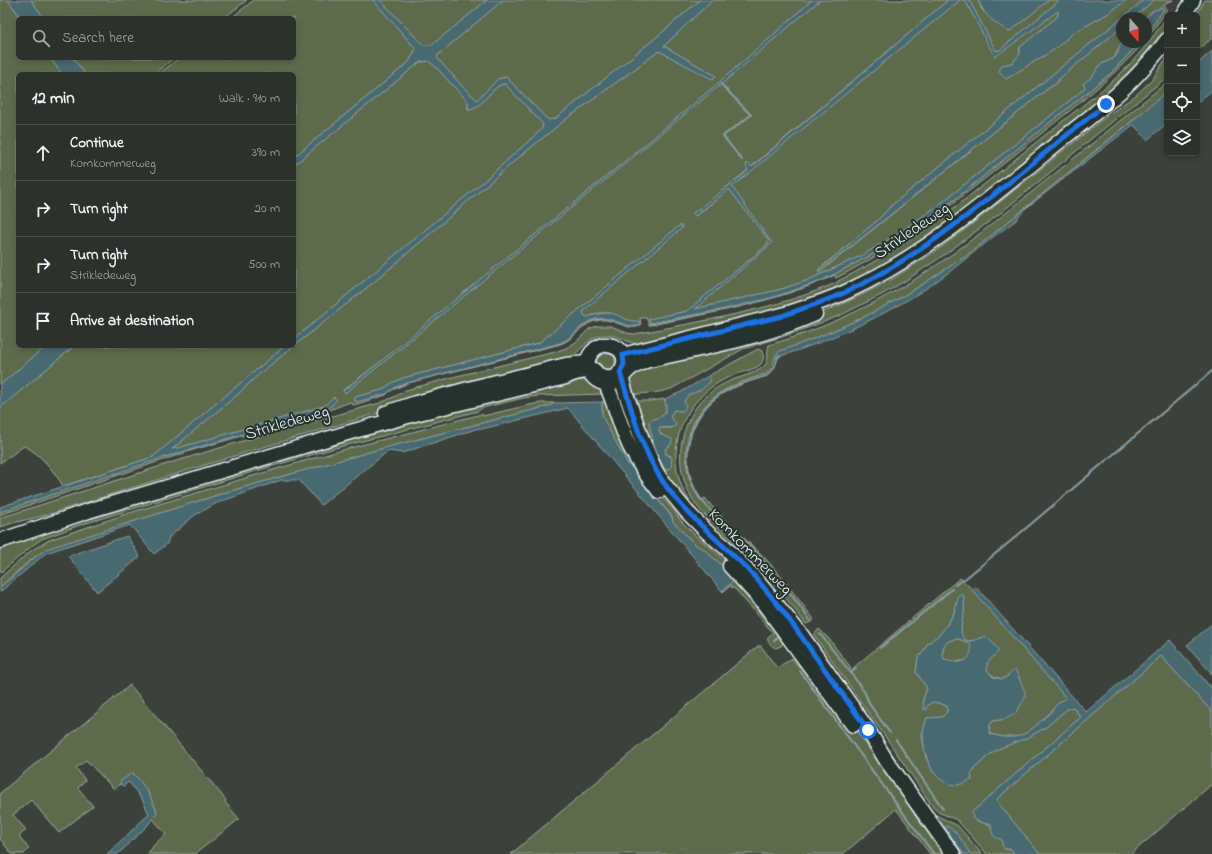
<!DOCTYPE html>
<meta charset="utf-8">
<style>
body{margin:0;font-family:"Indie Flower",sans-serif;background:#393d38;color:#f1f3f6}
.controls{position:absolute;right:12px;top:12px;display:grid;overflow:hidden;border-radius:6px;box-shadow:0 2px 6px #0003}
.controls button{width:36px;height:36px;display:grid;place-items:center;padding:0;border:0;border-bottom:1px solid #484c48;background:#2d312c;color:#f1f3f6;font:20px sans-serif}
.compass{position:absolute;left:1116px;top:12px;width:36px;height:36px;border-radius:50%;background:#2d312c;box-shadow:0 2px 6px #0003;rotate:160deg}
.stop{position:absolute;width:12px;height:12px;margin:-9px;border:3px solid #1a73e8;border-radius:50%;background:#fff}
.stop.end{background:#1a73e8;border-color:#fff;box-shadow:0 1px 4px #0008}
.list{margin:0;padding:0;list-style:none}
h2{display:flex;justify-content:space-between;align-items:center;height:52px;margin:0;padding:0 16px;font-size:17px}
h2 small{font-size:13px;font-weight:400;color:#a7a9a9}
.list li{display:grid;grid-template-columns:26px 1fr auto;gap:12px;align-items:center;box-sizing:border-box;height:56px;padding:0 16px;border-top:1px solid #484c48}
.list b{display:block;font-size:15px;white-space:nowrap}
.list p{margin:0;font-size:13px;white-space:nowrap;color:#a7a9a9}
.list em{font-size:13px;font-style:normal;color:#a7a9a9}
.icon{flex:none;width:22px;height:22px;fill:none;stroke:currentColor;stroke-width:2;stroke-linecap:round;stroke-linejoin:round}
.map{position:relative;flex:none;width:1212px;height:854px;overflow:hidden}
.search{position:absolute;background:#2d312c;box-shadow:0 2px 6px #0003;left:16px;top:16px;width:280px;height:44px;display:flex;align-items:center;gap:10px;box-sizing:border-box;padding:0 14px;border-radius:6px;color:#a7a9a9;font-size:15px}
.panel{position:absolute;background:#2d312c;box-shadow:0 2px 6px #0003;left:16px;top:72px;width:280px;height:276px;border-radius:6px}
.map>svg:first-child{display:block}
.green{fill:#5d6a4c;stroke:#a2aea2;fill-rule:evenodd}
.water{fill:#4a6970;stroke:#899fa6;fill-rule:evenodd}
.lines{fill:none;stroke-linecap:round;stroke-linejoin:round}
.stream{stroke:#899fa6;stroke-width:2}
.major-casing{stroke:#e8f1f8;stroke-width:17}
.major{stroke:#26332d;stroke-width:14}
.route{stroke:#1a73e8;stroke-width:5}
.labels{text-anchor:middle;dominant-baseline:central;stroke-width:4;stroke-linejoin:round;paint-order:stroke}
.street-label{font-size:17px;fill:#e8f1f8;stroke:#26332d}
</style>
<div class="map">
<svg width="1212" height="854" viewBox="0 0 1212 854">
<rect width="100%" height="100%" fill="#3c413b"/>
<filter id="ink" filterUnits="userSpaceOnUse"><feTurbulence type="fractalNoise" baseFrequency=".025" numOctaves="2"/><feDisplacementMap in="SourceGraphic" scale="8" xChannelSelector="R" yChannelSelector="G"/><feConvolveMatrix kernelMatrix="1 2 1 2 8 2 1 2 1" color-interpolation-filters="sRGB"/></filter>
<g filter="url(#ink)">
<!-- green -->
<g class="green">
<path d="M0,0H8L21,18H18V58H50L62,74H18V346H46L0,385Z"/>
<path d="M31,0H247L224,18H44Z"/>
<path d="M254,0H373L416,49L409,62L294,157V74H159L179,58H294V18H231Z"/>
<path d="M380,0H487L432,45H423Z"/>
<path d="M503,0H700L653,40L555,119L549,120L546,118L506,77L498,79L477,100L463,87L437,58L438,55Z"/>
<path d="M712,0H812C675,126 526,239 384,359L343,390L344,392L345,393L384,362L721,84L820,0H948L751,167L747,163L748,170L694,213L696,216L729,189L769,241L766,246L687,311L649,319L650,324L725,309L789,292L821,281L875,253L909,232L954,200L1111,73L1140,42H1144C1113,78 1074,107 1037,137C973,188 910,241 836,278L835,275C777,302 713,313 651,325H649L646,318H640L641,325C631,333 613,318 600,320C582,322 576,338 561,344L408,383L397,388L390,391L386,395L354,405L351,404L350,402L324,412L193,450L0,515V512C107,475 215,439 325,411L337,400L324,406L178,448L172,449L236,396L259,374L374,282L512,163L561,123L659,51L713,79L716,76L664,46ZM679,226L683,227L682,228L583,311L584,315L587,317L599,313H610L633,322L635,326C623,326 614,318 602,319C580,320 577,337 560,343L407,383L396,387L389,392L355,401L354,399L355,397L382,390L392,383L403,378L539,343Z"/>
<path d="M960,0H965L986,40L995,56L1058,10V16L1020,47V54L1012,63L1002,65L1006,79L1055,49L1073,33L1109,13L1126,0H1144L892,205L878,220L818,270L820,272L1050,87L1056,84L1059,79L1122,27V42H1134L1130,46L1125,43L1118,50L1114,58L1100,65L1092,77L1083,84L1085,87L1083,90L940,204L899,233L861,256L806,281L782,289L695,309L772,243L731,187Z"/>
<path d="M969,0H978L982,10L1009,32L1049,0H1060L1000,50L996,51Z"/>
<path d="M1154,0H1173L1169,2H1167L1164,6L1167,8V10L1146,40V35L1164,9L1160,7L1159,9L1152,11L1145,18H1133Z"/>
<path d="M1205,0H1212V38L1197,51L1196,15Z"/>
<path d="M1167,16V36L1144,65L936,235L824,299L637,344C627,342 619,336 610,335C588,333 584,351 567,359C394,408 221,458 50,514C33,519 16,521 0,527V518L170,463L256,437L380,403L394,397L406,390L457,376L555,352L566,348L576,342L589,329L597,326H611L627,333L634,334L651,331C714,319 779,308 838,282V281C912,245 975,192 1039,140C1065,119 1092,99 1117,77C1136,59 1153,38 1167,16Z"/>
<path d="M1167,57V77L998,215L944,255L905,281L883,294L839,316L791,334L743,349L671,389L659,392L629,395L628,380L635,371L819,314L853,299L889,281L936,251L971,225L1108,115L1136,95L1152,80Z"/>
<path d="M73,58H174L154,74H85Z"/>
<path d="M428,61L435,66L468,102V109C469,109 474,108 475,107C485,103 494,84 505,84L542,123L543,125L542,129L483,182L294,339V165L420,62Z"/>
<path d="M1167,82V91L1149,107L965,257C943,270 923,285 900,298C862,319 822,337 780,351C772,359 775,368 765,374C749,380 731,384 717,395C683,420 676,467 701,501L705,498C722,520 745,538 764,557C782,576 797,598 813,618V621L806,624C788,600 769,576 747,555C733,540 717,528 703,513C675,483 673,438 698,405C707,393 721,384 735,379C743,376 760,372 765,365C770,359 766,352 769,345C817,331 864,310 907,284C954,256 996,221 1038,187C1082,152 1125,117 1167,82Z"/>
<path d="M74,346H285L213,406L153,457L63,486C54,471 40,453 24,446L0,463V408Z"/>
<path d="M758,349L762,351C764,356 764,361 760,365C754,370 740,372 732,376C706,386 686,408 679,434C662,498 718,530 755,568C773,586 788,608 804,627L670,488L631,401H651L665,399C665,402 666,405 666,409C666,417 655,418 649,422C651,434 658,461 666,470L671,468V456L666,454L665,449L671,445L662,434H660L659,430L660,428H672L676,423L670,417L674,410L681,411L685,404L684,401C690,391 690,395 698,391C702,390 706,385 709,382L710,375Z"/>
<path d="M604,354C611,353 616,356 615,364L611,369C606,370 603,369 601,365L596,366C595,360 598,356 604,354Z"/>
<path d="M584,380C593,382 599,386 604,394L538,396L523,398L482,408L478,411L328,450L256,471L80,525L42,539L33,545L0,573V543L147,495L459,408L573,383V381Z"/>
<path d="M602,402H610L658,493L674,511L681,521L698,538L712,548L726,563L784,641L781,646L776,648C772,647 768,642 767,638L773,633L736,590L730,586L723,592L722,591L735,580L724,567L702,548H699L673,522L672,516L648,488L634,468L629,466L625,459L603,418L602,413Z"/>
<path d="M541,403H555L549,406L384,448L227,492L53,547C35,553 15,574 0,587V578L32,550L49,540L126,514L259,474L346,449L482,414L483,416L529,405Z"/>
<path d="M960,578L972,589L973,591L1067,699C1064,700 1060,701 1058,703C1055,706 1053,710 1050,713C1028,732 1022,743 990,734L989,731L990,725L993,721L1005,719L1020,680L1016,671L1014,670L1008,676L1002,679L993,676L987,670V663L998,652L986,636C982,637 975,641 971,641C955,641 963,619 964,611C965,606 964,600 963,595L955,605L954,613L944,629L940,634L927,644L924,651L918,658L916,672L927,688L923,700L927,706L932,702L939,703L947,706V712L942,717L927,718L922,735L926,758L933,772L946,783L972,780L971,775L974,769L989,755L1000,748L1027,738L1046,727L1067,709L1072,707L1081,717L972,812L977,821L986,824H991V829L1003,841L1002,845L1007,850L1011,849L1012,850L1013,854H987L957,820L938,812L933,807L889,742L814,635L819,629L829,639L852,669Z"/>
<path d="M959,639L970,643C978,664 957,663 944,659C941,653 943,644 949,641C952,639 957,639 959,639Z"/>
<path d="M758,646H761L777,668L792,658L799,667L805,662L948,854H930L896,809L843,854H511Z"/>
<path d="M819,652L874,727L929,809L936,815L958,826L982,854H970L963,843L946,829L964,854H959Z"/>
<path d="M1161,656L1212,712V784L1131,854H1040L998,803L997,799Z"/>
<path d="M130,685L226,800L225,802L239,819L195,854H150L148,853L155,844L166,834L153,819L156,810L148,792L133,773L121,781L120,784L114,789L86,760L76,768L85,780L78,788L93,806L59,833L31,800L13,815L26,830L19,836L29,849L24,854H12L0,839V793Z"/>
</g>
<!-- water -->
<g class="water">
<path d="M8,0H31L44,18H21Z"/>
<path d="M373,0H380L423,45H432L487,0H503L438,55L437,58L463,87L477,100L498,79L507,77L508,79L546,118L549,120L555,119L653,40L700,0H712L664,46L716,76L712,79L659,51L561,123L512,163L374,282L259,374L236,396L172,449L178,448L324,406L334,397L337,400L325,411L297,418L165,457L0,512V507L153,457L213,406L285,346H294V339L483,182L542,129L543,125L542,123L505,84C492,84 483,109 468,109V102L435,66L428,61L420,62L294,165V157L409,62L416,49Z"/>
<path d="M812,0H820L718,87L384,362L345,393L343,391L384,359C526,239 675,126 812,0Z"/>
<path d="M948,0H960L732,187L772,243L695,309L782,289L806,281L861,256L899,233L940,204L1083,90L1085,87L1083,83L1092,77L1100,65L1114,58L1118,53L1120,44L1125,43L1130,46L1134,42H1140L1111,73L954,200L909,232L875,253L821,281L774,297L725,309L650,323L649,319L687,311L766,246L769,241L729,189L695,216L693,213L748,171L746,165L747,163L752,167Z"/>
<path d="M965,0H969L996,51L1000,50L1060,0H1126L1109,13L1073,33L1055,49L1006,79L999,71L1002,65L1012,63L1020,54V47L1058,16V11L995,57L986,40Z"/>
<path d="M978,0H1049L1009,32C994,22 985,17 978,0Z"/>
<path d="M1144,0H1154L1133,18H1122V27L1059,79L1056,84L1050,87L819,272L818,271L878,220L892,205Z"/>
<path d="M1160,7H1161L1164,9L1146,35L1145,18L1154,10L1159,9Z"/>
<path d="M1212,51V90L1197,103V64Z"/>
<path d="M50,58H73L85,74H62Z"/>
<path d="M1167,91V123L1147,140L1134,125H1133L1025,209L1015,221C986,241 959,266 930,286C883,317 829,341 775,358L776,355L780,351C822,337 862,319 900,298C923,285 943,270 965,257L1130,123Z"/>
<path d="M679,226H682V228L583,311L584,315L587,317C596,314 606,312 615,314C625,318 628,322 639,321V326C623,328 614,316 596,319C580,322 575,338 560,343L407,383L396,387L386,394L356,402L354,397H355L382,390L392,383L403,378L539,343Z"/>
<path d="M46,346H74L0,408V385Z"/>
<path d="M710,375V382C706,385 702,390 698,391C690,395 690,391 684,401L686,406L683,411L674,410L670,417L676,423L675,427L660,428L659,430L660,434L672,439L671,445L665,449L666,454L672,458L671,468L666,470C657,460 651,435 649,422C654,417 666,418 666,409C666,405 665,402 665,399L681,392Z"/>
<path d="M602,402V413L603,418L625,459L629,466L634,468L648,488L672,517L673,522C682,528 691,545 702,548L724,567L735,580L722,591L568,408L482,429L479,428L402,453L388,451L321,505L299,480H281L217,503L195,515L169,537L167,544L154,554L130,525L46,553L0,592V587L38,555L46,549L227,492L384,448L549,406L555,403Z"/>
<path d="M127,536L140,557L97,592L68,556Z"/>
<path d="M976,587L1086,712L1170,640L1212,689V712L1161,656L997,799L998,803L1040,854H1013V852L1011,849H1004L1002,845V841L1001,839C991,838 992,832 991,824L989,823L986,824L973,819L972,812L1081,717L1073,707L1067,709L1046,727L1027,738L1000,748L989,755L974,769L971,775L972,780C967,781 960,786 955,785C932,783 924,756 923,737C922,731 925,724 927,718L942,717L947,712V706L939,703L932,702L927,706L926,710L924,709L923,700L927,688L916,672L918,658L924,651L927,644L940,634L949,622L954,613L959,595H963C964,600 965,606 964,611C963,619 955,641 971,641C975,641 982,637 986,636L998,649V652L987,663V670L993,677L1002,679L1008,676L1014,670L1016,671L1025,692V698L1015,714L1005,719L993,721L990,725L989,731L990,734C1022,743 1028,732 1050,713C1053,710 1055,706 1058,703C1060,701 1064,700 1066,698L973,591L972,589ZM959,639L970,643C973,652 969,662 959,662C954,663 949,659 944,659C941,653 943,644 949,641C952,639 957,639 959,639Z"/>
<path d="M1212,624V674L1187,645Z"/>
<path d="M132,773C142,780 153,800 157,813L147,826L118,854H107L149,814L143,801L130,783L129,782L123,786L120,784L121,781Z"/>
<path d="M946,826C957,830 964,844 970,854H964L946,829L945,827Z"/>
</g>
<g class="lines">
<!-- stream -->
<g class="stream">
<path d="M721,84L751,115L723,136L742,160"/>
<path d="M779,355L774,368L771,372L766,376C750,381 732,386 718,396C684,421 677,471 704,503C718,521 737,533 753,549C774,572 792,595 810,620"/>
<path d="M735,582L771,625"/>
<path d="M955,585L966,578L1012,540L1212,371"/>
<path d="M820,634L851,673L865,693L870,705L890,733"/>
<path d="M774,641L777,638V633"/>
<path d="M880,648L952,589"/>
<path d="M800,671L895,802L934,854"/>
<path d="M851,673L856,668"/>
<path d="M896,740L943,809"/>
</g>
<defs>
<g id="major">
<path d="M1184,15L1193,0"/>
<path d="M623,355L782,315C804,308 827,301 848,291C920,258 982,205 1043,155C1071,131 1103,109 1129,83C1143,70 1155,55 1167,40"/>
<path d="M637,361H645C702,348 761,338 815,314"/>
<path d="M620,373L626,394L643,442L656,472L664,484L687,512L707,532L725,547L753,576L802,636L868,730L886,760L953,854"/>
<path d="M606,384C613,400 618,417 624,433C632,454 645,474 659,491"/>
<path d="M386,413L416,403L476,387L566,365L587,363"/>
<path d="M0,541L88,511L347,433L415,414L566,377C573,372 585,371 594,370C615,397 642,350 608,345C602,344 596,347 592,352C580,366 595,387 612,383C622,381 624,373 631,368C635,365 640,365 645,361"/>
<path d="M730,566L762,601L853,725"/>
</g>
</defs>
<!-- major casing -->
<use href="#major" class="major-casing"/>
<!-- major -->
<use href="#major" class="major"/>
</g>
</g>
<g class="lines" filter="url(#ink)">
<!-- route -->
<path class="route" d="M868,730C850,705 832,680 815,656C796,628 776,601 754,576C722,541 681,514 657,472C639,442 631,406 620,373L624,364L623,355L782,316C804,308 827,301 848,291C909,262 964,219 1016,177C1046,152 1075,128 1106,104"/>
</g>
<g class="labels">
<!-- street labels -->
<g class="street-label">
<text transform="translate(912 231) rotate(-34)">Strikledeweg</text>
<text transform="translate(287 423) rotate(-16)">Strikledeweg</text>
<text transform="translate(750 552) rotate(46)">Komkommerweg</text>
</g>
</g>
</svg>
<div class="controls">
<button>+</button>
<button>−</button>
<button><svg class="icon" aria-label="locate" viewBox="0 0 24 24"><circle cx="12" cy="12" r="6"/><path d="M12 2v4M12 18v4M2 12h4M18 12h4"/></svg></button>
<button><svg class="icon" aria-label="layers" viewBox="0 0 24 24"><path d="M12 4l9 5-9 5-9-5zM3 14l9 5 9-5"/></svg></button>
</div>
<svg class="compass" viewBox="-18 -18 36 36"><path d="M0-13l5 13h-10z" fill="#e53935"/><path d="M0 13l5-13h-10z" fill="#a7a9a9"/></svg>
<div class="stop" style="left:868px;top:730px"></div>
<div class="stop end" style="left:1106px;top:104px"></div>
<div class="search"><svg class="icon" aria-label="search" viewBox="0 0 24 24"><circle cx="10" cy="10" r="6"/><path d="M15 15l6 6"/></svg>Search here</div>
<section class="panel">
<h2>12 min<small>Walk · 910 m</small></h2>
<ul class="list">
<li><svg class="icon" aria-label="ahead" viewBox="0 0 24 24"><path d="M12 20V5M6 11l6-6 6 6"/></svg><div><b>Continue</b><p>Komkommerweg</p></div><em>390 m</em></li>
<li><svg class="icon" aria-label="right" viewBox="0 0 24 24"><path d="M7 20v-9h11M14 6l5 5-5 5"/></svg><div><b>Turn right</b></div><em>20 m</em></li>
<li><svg class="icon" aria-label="right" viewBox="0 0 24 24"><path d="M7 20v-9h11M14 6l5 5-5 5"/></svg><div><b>Turn right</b><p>Strikledeweg</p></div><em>500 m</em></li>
<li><svg class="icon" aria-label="arrive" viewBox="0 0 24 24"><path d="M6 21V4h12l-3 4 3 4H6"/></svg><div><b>Arrive at destination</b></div></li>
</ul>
</section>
</div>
